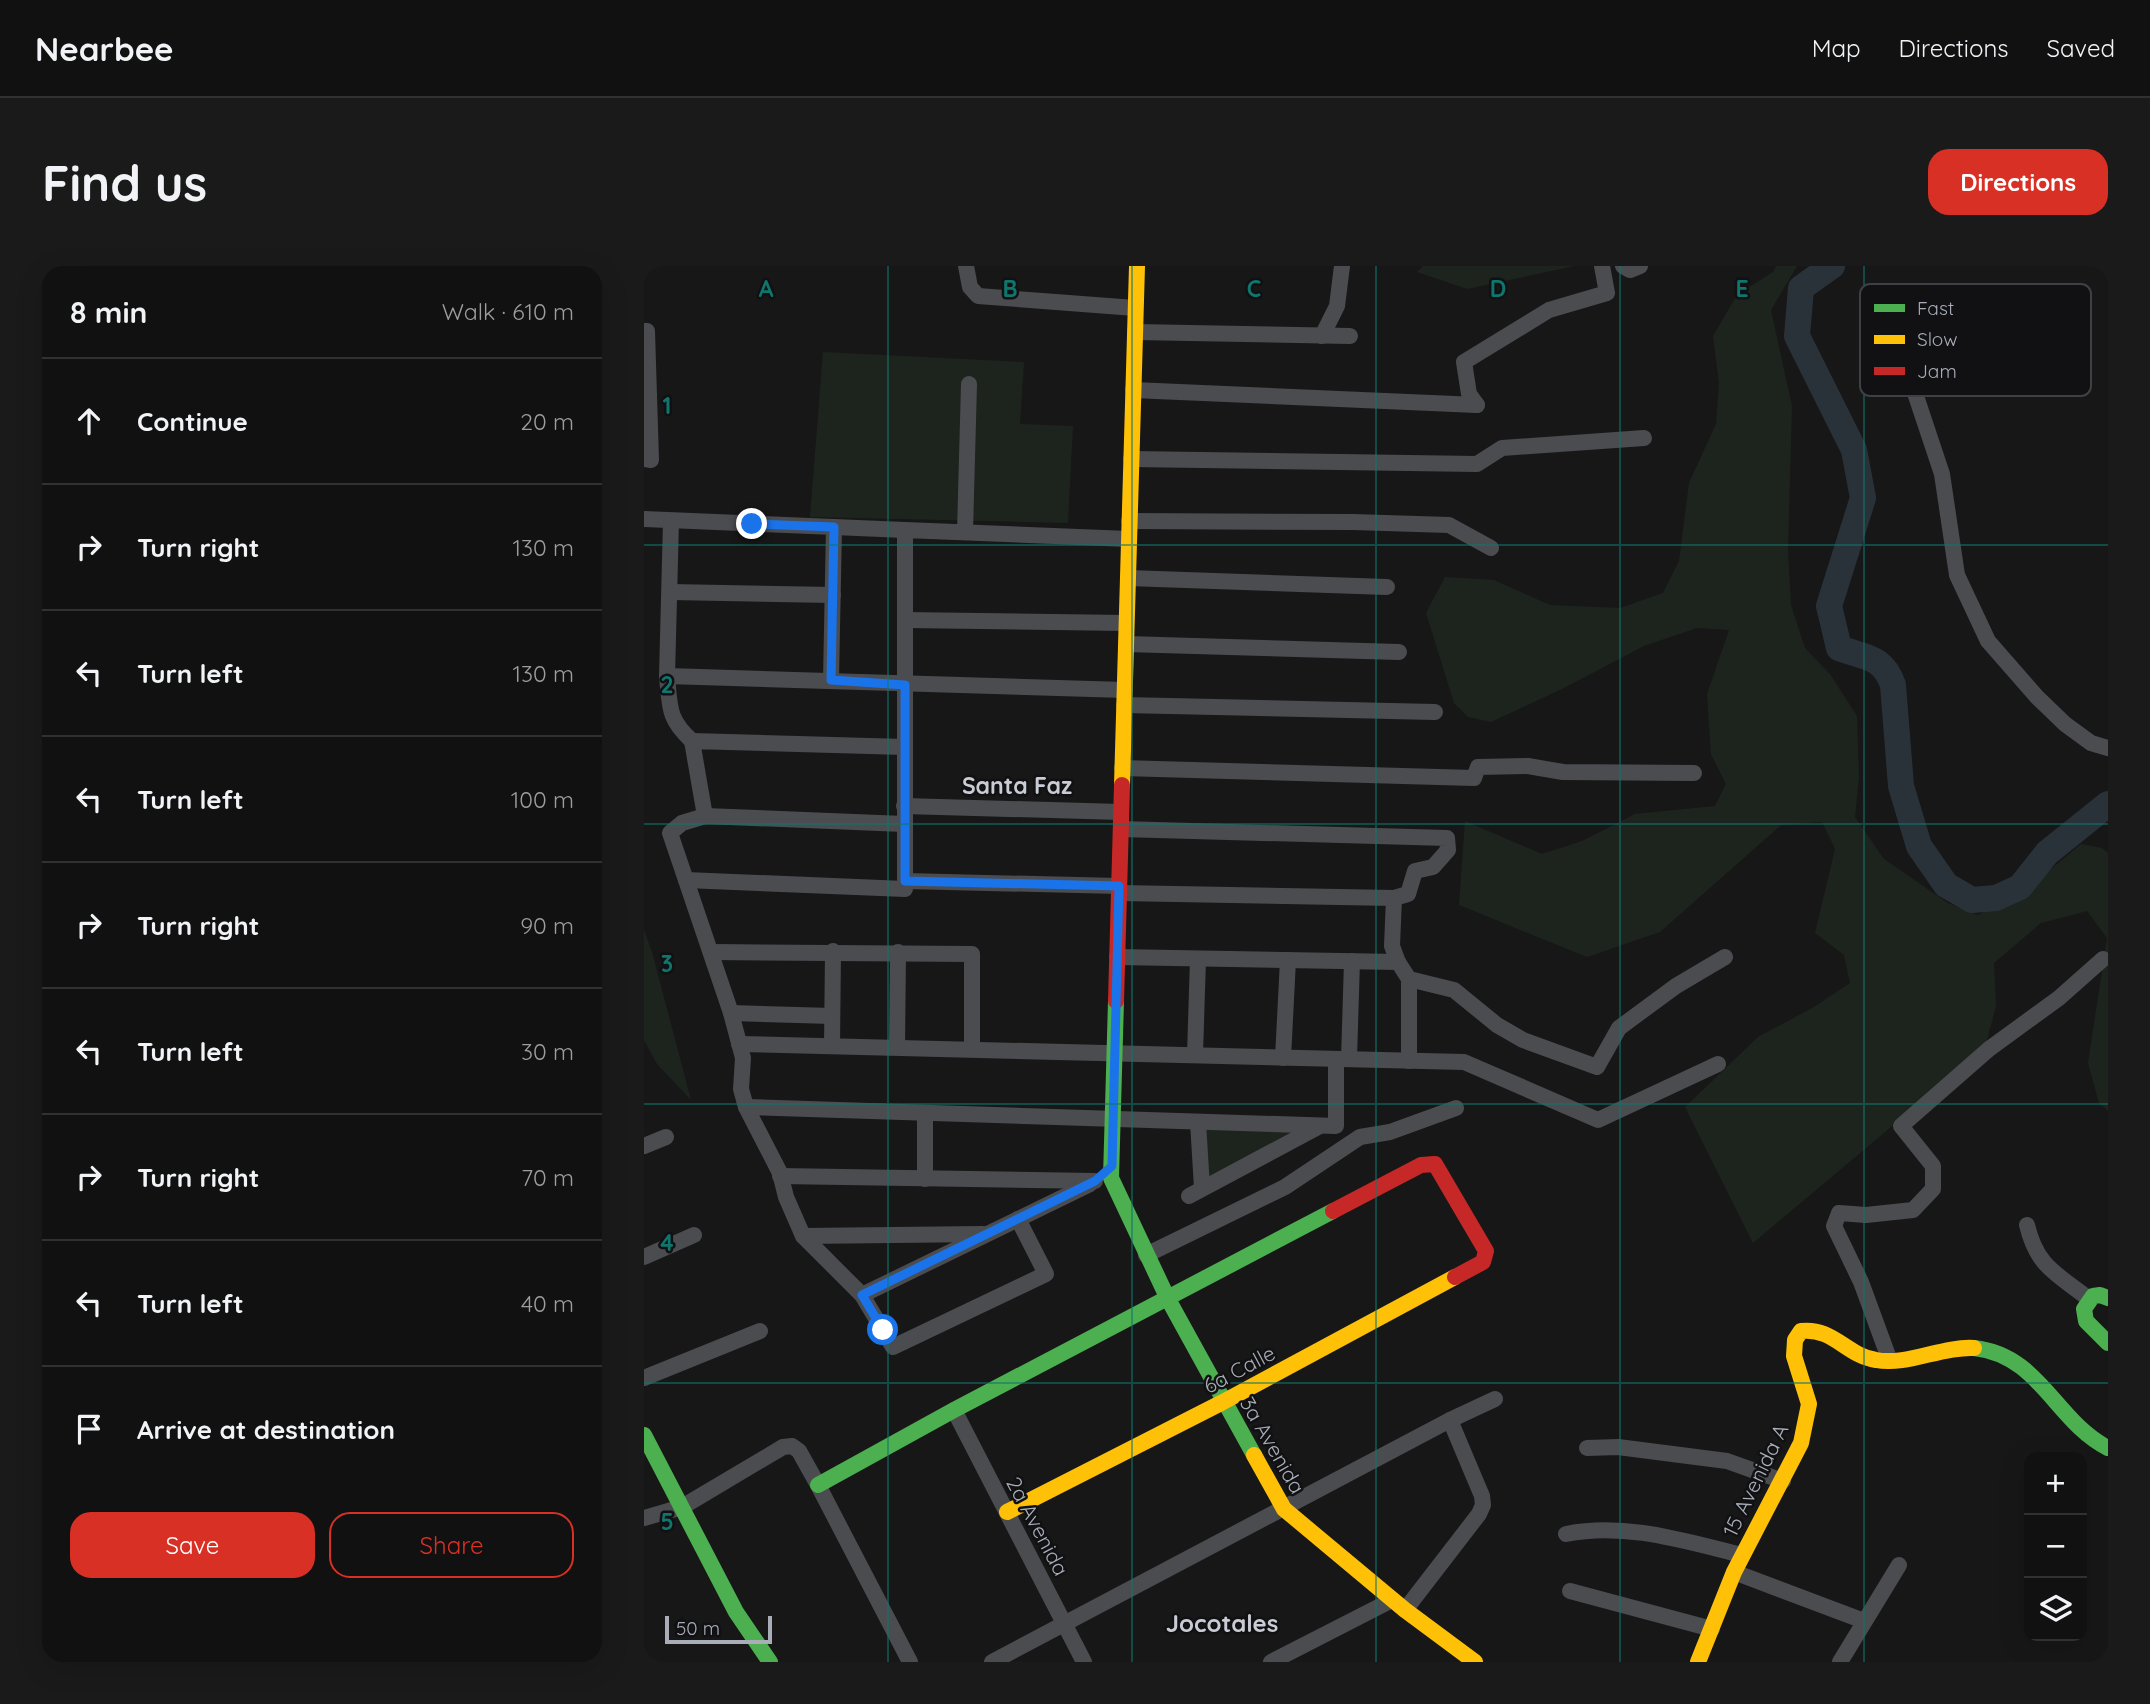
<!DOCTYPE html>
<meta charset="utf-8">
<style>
body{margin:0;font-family:Quicksand,sans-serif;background:#1a1a1a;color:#f1f3f6}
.controls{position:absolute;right:21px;bottom:21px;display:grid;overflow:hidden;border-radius:14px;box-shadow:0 7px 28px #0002}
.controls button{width:63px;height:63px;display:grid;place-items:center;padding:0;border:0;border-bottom:2px solid #303131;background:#111;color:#f1f3f6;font:35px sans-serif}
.scale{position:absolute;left:21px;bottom:18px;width:107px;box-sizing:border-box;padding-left:7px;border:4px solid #a8adb8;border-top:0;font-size:19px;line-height:24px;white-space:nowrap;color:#a8adb8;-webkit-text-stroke:5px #111113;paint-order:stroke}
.stop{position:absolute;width:21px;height:21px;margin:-16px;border:5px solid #1a73e8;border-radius:50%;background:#fff}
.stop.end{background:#1a73e8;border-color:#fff;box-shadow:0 2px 7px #0008}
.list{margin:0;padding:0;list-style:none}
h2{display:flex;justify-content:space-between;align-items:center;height:91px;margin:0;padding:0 28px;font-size:30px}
h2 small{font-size:23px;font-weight:400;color:#9c9d9f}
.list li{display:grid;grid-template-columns:46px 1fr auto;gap:21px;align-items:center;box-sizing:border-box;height:126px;padding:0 28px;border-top:2px solid #303131}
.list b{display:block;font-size:26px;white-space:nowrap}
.list em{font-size:23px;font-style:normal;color:#9c9d9f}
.actions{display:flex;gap:14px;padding:21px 28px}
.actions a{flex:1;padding:16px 0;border:2px solid #d93025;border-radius:21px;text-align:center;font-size:24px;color:#d93025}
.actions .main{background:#d93025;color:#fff}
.icon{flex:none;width:38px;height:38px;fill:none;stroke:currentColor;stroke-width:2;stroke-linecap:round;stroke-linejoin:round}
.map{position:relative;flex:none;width:1464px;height:1396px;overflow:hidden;border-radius:21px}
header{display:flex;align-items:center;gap:42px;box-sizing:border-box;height:98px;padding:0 35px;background:#111;border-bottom:2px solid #303131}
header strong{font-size:33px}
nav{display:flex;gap:38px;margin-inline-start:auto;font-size:24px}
.intro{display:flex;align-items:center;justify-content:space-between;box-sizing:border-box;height:168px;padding:0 42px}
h1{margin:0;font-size:49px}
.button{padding:18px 32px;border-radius:21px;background:#d93025;color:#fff;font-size:24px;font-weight:700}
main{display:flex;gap:42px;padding:0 42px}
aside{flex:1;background:#111;border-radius:21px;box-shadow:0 7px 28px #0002}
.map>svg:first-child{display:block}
.green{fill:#1d241e}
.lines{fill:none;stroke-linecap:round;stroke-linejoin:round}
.river{stroke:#2a3239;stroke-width:26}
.street{stroke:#4b4c50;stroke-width:16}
.fast{stroke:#4caf50;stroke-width:16}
.slow{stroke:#ffc107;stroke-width:16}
.jam{stroke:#c62828;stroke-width:16}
.route{stroke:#1a73e8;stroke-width:9}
.grid{fill:none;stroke:#0f766e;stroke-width:2;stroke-opacity:0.55}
.labels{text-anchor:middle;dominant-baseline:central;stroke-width:5;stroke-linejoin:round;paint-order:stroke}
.street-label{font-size:21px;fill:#a8adb8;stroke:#111113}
.neighbourhood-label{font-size:23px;font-weight:bold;fill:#c9ccd4;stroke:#111113}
.quarter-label{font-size:24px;font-weight:bold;fill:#c9ccd4;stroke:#111113}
.key{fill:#111113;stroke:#3e4045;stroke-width:2}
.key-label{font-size:19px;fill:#a8adb8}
.grid-label{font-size:23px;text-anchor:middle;font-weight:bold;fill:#0f766e;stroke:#111113;stroke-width:5;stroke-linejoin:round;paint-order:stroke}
</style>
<header>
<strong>Nearbee</strong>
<nav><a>Map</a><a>Directions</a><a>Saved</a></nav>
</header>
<div class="intro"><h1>Find us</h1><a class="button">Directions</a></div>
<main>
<aside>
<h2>8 min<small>Walk · 610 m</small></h2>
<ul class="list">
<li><svg class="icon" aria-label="ahead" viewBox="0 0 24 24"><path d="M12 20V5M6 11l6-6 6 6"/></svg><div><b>Continue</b></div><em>20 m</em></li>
<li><svg class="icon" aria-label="right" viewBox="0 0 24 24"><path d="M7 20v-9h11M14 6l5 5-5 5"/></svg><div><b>Turn right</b></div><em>130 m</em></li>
<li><svg class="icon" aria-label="left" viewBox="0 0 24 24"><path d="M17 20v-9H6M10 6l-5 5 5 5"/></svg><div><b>Turn left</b></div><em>130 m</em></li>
<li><svg class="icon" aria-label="left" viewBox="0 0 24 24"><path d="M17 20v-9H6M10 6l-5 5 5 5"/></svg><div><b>Turn left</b></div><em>100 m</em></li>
<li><svg class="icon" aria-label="right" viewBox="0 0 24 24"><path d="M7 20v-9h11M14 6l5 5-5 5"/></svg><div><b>Turn right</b></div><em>90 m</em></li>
<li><svg class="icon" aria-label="left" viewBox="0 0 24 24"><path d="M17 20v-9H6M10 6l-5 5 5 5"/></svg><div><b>Turn left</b></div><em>30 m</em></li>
<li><svg class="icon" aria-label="right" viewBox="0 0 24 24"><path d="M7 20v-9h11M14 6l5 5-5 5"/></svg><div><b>Turn right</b></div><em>70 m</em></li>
<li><svg class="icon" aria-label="left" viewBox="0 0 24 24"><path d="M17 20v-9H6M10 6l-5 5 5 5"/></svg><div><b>Turn left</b></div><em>40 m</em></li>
<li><svg class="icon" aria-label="arrive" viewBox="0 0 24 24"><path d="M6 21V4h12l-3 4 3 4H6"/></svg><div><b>Arrive at destination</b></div></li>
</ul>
<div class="actions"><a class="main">Save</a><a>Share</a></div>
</aside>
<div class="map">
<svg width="1464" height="1396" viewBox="0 0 1464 1396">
<rect width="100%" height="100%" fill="#171717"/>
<!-- green -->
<g class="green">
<path d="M779,0H931L823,23L773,6Z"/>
<path d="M1132,0H1153L1127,44L1148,140L1144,285L1147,339L1161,382L1186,408L1213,450L1215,511L1211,551L1240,593L1304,637L1334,649L1389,618L1437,578L1458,582L1464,587V845L1455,837L1444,797L1463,672L1443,645L1397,657L1350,697L1352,740L1341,782L1109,977L1041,841L1114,771L1170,741L1206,717L1200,689L1171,667L1191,583L1178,556L1137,559L1016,666L943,691L815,639L821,555L898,588L938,575L991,548L1071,540L1082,518L1067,488L1063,428L1085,364L1053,362L1000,380L918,423L847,456L824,451L810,437L782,347L801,311L850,314L906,339L976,342L1019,327L1035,295L1045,217L1072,158L1075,117L1069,70L1093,29L1129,6Z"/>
<path d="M179,86L380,96L376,158L429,160L424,257L166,251Z"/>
<path d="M0,664L8,686L47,834L13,798L0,774Z"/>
<path d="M554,856L679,858L558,922Z"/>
</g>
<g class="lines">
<!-- river -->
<path class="river" d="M1188,0L1157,22L1153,70L1210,184L1219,232L1185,340L1195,382C1222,392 1239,390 1249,419L1257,520L1275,580L1302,619L1328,634L1352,632L1376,621L1403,587L1464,538"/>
<!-- street -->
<g class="street">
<path d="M322,0L326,21L334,30L491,42"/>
<path d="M979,0L986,4L996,0"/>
<path d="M0,65H3L7,194L0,193"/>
<path d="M491,66L706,70"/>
<path d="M678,70L693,40L698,0"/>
<path d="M1337,87L1315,75L1283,65L1262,72L1258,88L1298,208L1313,309L1344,375L1393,431L1421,458L1447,477L1464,482"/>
<path d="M489,124L833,139"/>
<path d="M833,139L825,128L820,96L905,44L963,27L958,0"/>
<path d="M487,193L833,198L858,182L1000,172"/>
<path d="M0,253L190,261L187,414"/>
<path d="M27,255L23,410L481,424"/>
<path d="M485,255L709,256L805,259L847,282"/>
<path d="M190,261L261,264"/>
<path d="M321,266L325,118"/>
<path d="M484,312L743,321"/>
<path d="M26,326L189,329"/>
<path d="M261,354L482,357"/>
<path d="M482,378L755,386"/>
<path d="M23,410C26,442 24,453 48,475"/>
<path d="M480,439L791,446"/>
<path d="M478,502L830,512L834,501L884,500L919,506L1050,507"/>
<path d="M260,540L477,546"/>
<path d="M61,550L48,475L261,481"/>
<path d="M477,563L803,572L804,584L789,601L771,605L764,628L750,632L748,680L754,696"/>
<path d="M42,614L261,623V264L485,273"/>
<path d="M261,615L475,620"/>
<path d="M475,627L750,632"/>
<path d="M67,686L328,688V783"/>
<path d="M473,691L754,696L765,713V795"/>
<path d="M765,713L810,724L853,759L879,774L953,801L975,762L1032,720L1081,691"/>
<path d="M87,747L99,792L97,823L102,841L136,907L142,931L159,970L218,1029L249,1081L402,1008L374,953"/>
<path d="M188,750L87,747L26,567L38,557L61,550L260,558"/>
<path d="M95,778L820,796L954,854L1074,798"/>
<path d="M188,780L189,685"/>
<path d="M253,781L254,686"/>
<path d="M551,789L554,693"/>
<path d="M639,792L644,694"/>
<path d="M705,793L708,695"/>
<path d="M102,841L692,860V793"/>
<path d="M554,856L558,922"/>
<path d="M0,880L22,871"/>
<path d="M136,910L451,915"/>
<path d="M281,913V848"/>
<path d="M545,930L676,860"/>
<path d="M1383,959C1393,1001 1412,1007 1445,1033"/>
<path d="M159,970L339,968"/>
<path d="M502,989L641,921L716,871L746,866L812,842"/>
<path d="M0,991L50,969"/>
<path d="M218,1029L446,918"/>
<path d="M1246,1095L1217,1016L1190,960L1195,947L1222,949L1269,944L1289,923V900L1257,860L1345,783L1415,732L1459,693"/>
<path d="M0,1112L116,1065"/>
<path d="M310,1144L440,1396"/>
<path d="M943,1182L974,1181L1083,1195L1139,1215"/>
<path d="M0,1252L38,1241L139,1181L148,1180L155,1185L174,1219L266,1396"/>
<path d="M922,1268C981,1256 1040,1275 1098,1289"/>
<path d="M1090,1306L1220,1355"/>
<path d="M926,1325L1068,1363"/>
<path d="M761,1344L835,1248L839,1239L838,1230L806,1154"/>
<path d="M348,1396L806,1154L851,1133"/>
<path d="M627,1396L748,1334"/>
<path d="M1196,1396L1255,1299"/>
</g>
<!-- fast -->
<g class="fast">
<path d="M472,735L467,912L524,1033L610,1189"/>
<path d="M1464,1032L1456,1029L1449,1030L1440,1043L1442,1055L1464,1077"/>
<path d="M1330,1082C1396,1089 1411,1155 1464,1182"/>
<path d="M0,1169L92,1346L126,1396"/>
<path d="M174,1219L310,1144L689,945"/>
</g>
<!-- slow -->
<g class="slow">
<path d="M478,519L493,0"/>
<path d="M610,1189L640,1243L761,1344L831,1396"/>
<path d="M363,1246L579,1136L811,1011"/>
<path d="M1054,1396L1090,1306L1157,1177L1165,1138L1150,1090L1151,1074L1157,1065C1189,1061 1203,1090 1232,1094C1263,1100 1298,1080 1330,1082"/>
</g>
<!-- jam -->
<g class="jam">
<path d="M472,735L478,519"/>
<path d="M689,945L777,899L791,898L842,985L839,996L811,1011"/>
</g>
</g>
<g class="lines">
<!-- route -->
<path class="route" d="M108,258L190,261L187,414L261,419V615L475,620L468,900L451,915L218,1029L239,1064"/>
</g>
<!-- grid -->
<path class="grid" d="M244,0V1396M488,0V1396M732,0V1396M976,0V1396M1220,0V1396M0,279H1464M0,558H1464M0,838H1464M0,1117H1464"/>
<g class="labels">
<!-- street labels -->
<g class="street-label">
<text transform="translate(595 1103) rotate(-28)">6a Calle</text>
<text transform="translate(629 1179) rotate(60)">3a Avenida</text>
<text transform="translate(1111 1214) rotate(-64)">15 Avenida A</text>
<text transform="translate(394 1260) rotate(62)">2a Avenida</text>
</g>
<!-- neighbourhood labels -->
<g class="neighbourhood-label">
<text x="373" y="519">Santa Faz</text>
</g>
<!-- quarter labels -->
<g class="quarter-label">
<text x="578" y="1357">Jocotales</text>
</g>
</g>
<!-- legend -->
<rect x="1216" y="18" width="231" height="112" rx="10" class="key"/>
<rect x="1230" y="38" width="31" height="8" fill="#4caf50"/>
<rect x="1230" y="69" width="31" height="9" fill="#ffc107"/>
<rect x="1230" y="101" width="31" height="8" fill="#c62828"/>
<g class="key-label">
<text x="1273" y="49">Fast</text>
<text x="1273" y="80">Slow</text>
<text x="1273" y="112">Jam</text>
</g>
<g class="grid-label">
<text x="122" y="31">A</text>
<text x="366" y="31">B</text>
<text x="610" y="31">C</text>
<text x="854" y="31">D</text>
<text x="1098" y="31">E</text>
<text x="23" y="148">1</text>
<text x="23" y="427">2</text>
<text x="23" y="706">3</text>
<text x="23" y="985">4</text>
<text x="23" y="1264">5</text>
</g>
</svg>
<div class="controls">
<button>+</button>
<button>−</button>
<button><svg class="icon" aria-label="layers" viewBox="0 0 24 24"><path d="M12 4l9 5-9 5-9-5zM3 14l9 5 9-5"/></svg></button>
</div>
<div class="scale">50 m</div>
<div class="stop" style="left:239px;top:1064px"></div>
<div class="stop end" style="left:108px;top:258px"></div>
</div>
</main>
